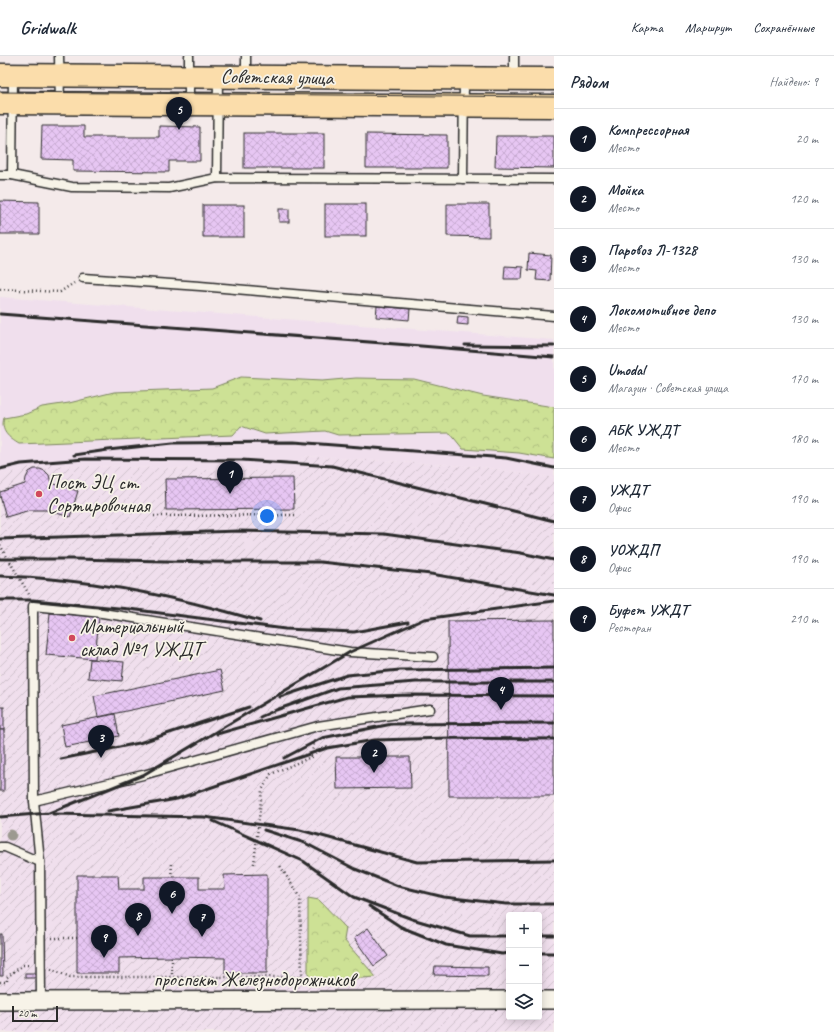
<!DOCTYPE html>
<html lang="ru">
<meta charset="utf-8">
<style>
body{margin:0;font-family:Caveat,sans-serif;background:#f2f2f3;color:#1f2937}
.controls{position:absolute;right:12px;bottom:12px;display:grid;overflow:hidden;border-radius:4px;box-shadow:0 2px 10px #0003}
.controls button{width:36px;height:36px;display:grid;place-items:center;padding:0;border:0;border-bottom:1px solid #e0e1e3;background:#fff;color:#1f2937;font:20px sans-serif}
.scale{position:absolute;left:12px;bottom:10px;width:46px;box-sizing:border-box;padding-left:4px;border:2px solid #2b2b2b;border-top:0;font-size:11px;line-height:14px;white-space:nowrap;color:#2b2b2b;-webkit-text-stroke:3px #f7f3e8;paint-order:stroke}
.you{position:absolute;left:267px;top:460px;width:14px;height:14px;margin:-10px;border:3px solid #fff;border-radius:50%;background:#1a73e8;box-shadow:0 0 0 6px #1a73e833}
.badge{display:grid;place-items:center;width:26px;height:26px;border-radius:50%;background:#111827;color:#fff;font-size:13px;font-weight:700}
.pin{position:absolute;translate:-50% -33px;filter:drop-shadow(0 1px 2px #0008)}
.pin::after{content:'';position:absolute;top:21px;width:14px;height:12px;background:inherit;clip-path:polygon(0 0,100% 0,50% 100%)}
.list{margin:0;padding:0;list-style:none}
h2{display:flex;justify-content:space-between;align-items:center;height:52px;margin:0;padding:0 16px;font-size:17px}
h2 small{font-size:13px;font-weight:400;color:#747a83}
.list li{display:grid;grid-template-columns:26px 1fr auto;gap:12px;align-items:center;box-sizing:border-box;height:60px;padding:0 16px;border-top:1px solid #e0e1e3}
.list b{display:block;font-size:15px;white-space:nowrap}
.list p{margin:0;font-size:13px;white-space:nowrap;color:#747a83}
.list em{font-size:13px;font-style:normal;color:#747a83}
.icon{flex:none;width:22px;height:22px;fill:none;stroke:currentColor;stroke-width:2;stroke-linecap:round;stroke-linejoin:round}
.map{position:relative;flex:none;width:554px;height:976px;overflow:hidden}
header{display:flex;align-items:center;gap:24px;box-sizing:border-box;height:56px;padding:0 20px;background:#fff;border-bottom:1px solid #e0e1e3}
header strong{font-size:19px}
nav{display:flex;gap:22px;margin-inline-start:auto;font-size:14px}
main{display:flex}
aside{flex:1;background:#fff}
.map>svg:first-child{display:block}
.built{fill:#f0dfed}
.industrial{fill:url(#industrial-furrows);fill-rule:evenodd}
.forest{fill:url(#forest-crowns);stroke:#7c8660}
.building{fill:url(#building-cross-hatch);stroke:#2b2b2b}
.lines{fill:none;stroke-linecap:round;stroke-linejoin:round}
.lane-casing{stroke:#2b2b2b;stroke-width:11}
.street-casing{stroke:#2b2b2b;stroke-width:20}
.primary-casing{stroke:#2b2b2b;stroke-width:25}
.path{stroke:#2b2b2b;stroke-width:2.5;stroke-dasharray:1 3;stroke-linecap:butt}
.lane{stroke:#f7f3e8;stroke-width:8}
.street{stroke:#f7f3e8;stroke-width:17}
.primary{stroke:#fbddab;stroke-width:22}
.tram{stroke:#2b2b2b;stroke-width:1}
.rail{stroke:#2b2b2b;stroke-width:3}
.tree{fill:#9c9a90}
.poi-dot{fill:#d1495b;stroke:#f7f3e8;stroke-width:1.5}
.labels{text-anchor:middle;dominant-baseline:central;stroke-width:3.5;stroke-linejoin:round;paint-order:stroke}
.street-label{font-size:20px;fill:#2b2b2b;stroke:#f7f3e8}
.poi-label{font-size:20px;fill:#2b2b2b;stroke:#f7f3e8;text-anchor:start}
</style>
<header>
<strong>Gridwalk</strong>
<nav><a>Карта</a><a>Маршрут</a><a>Сохранённые</a></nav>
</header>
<main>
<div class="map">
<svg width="554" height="976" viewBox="0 0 554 976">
<defs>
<pattern id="industrial-furrows" width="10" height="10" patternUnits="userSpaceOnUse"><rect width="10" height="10" fill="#f0dfed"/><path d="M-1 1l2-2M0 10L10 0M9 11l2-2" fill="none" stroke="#cec0cb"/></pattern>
<pattern id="forest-crowns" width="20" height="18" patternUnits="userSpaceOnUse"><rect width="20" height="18" fill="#cde195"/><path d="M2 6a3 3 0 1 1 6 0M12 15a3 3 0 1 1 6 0" fill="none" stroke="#b0c181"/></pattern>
<pattern id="building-cross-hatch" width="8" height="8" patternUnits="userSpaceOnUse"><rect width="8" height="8" fill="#e7c6f3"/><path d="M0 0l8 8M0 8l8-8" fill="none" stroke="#c6aad0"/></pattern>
</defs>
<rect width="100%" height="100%" fill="#f4eaea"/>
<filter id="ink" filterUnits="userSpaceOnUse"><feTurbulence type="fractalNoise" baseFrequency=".025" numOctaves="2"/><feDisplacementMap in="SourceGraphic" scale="8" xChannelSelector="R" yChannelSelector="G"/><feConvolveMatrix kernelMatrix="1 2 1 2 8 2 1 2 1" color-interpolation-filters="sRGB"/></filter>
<g filter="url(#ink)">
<!-- built -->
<path class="built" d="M0,241L554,284V422L481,411L303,400L302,416L49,409L23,412L0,422Z"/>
<!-- industrial -->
<path class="industrial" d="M303,400L481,411L554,422V976H0V422L23,412L49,409L302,416ZM509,859H539V961H509Z"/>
<!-- forest -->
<g class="forest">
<path d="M241,321L322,325L356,322L414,323L483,340L554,351V403L519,397L463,393L450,377L338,379L325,375L265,378L241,370L233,379L19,388C9,382 0,375 4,362L26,358L42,351L69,347L114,336L212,332Z"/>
<path d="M308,842L319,844L346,872L344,884L376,921L312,926L308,918Z"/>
</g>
<!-- building -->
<g class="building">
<path d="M42,70H84V81H159V70L200,71V105H169V116L73,115V104L41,103Z"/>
<rect x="244" y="77" width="80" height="35"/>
<path d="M366,78L447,79V112H366Z"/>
<path d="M496,80H554V112L495,111Z"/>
<path d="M0,145L39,146V178H0Z"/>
<rect x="325" y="148" width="41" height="32"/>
<path d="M447,148H489V181L447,180Z"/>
<rect x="203" y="149" width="41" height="32"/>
<rect x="279" y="153" width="10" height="13"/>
<path d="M529,197L551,199L550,225L536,224L537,215L528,214Z"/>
<path d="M505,210L523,211L522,223H504Z"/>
<path d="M377,250L410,253L409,264L376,261Z"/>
<path d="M458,260L468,261V269L457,268Z"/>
<path d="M34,413H40L45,415L49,419L51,427L78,435L70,461L46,454H30L6,461L0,440V436L25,428L26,422L29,416Z"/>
<path d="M293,422L294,453L166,454L165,423Z"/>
<path d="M50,557L99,561L95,603L46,599Z"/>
<path d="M554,564V740H449L448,565Z"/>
<path d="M90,603L124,606L122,625L88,622Z"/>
<path d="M220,614L225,634L98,661L94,640Z"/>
<rect x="0" y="651" width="4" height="23"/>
<path d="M115,658L119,680L65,691L61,669Z"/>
<rect x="0" y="674" width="4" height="61"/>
<path d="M336,701H410L411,732L337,733Z"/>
<path d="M267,818V917H225V902L172,901L119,902V917H77V819H118L119,833H144V821H199V833H225L224,819Z"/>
<path d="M368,872L388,900L374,910L354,882Z"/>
<path d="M0,878H2L3,920H0Z"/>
<path d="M435,910L488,911V920L434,919Z"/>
<rect x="25" y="917" width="10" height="5"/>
</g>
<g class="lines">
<defs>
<g id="lane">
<path d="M59,0L60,47"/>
<path d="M514,0V21"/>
<path d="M246,20V0"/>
<path d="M189,48V0"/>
<path d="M0,119H12L72,131L169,132L217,122L554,123"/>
<path d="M12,119L13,20"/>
<path d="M217,122L218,21"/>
<path d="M463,123L464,24"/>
<path d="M83,222L200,230L554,260"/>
<path d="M34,745L143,719L318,670L430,653"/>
<path d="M0,791H5L40,806"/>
<path d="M41,945L40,806L34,745L33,550L102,557L350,596L433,601"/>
</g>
<g id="street">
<path d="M539,944H554"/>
<path d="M0,945L509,944"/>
</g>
<g id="primary">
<path d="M0,19L554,23"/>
<path d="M0,47L554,50"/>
</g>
</defs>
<!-- lane casing -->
<use href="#lane" class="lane-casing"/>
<!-- street casing -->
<use href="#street" class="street-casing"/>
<!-- primary casing -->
<use href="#primary" class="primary-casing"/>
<!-- path -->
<g class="path">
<path d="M0,233L60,236L74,227"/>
<path d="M154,460L297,459"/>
<path d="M0,489L30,540"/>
<path d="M254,808L262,734L271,718L311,701L315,682"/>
<path d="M171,821L172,808"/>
<path d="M52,882H77"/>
<path d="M172,901V921"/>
<path d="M51,913L70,921H302L300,842L279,808"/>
<path d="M0,926H7V921L23,909H31"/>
</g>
<!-- lane -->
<use href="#lane" class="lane"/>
<!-- street -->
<use href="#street" class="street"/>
<!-- primary -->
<use href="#primary" class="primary"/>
<!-- tram -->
<path class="tram" d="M0,36L554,41"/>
<!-- rail -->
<g class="rail">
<path d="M0,258L409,289L554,301"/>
<path d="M465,289L554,290"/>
<path d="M74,399L108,394L173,387L294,386L506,402L554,412"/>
<path d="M0,413L21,408L85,403L242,404L332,410L554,465"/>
<path d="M0,483L238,475L384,478L521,497L554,504"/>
<path d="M0,503H72L211,506H320L431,518L554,539"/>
<path d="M0,520C89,522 175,540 260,565"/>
<path d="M0,544H33L129,553L285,573L354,576L408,566"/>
<path d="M280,641L347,619L400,614L554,612"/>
<path d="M260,661L276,654L338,632L416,626H554"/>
<path d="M217,678L347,641L410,639L554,640"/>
<path d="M284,702L322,682L392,668L554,667"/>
<path d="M61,703L139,687L249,651"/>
<path d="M108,755L177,743L327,692L375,684L449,682L554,683"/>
<path d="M53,758L204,761L300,774L417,806L554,804"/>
<path d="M0,761L49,757L143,719L350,596L424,563L554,545"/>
<path d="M213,765L303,805L354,841L412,863L470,880H509"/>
<path d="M264,774L305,787L355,813L398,830L444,841L506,848H554"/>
<path d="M369,850L401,871L446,889L502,898L509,897"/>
<path d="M539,880H554"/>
<path d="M539,897H554"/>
</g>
</g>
<!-- trees -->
<g class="tree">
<circle cx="137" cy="593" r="5.5"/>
<circle cx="11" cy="779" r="5.5"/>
</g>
</g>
<!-- markers -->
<g class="poi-dot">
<circle cx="39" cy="438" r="4"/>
<circle cx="72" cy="582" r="4"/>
</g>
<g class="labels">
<!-- street labels -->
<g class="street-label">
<text transform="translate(277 21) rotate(1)">Советская улица</text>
<text x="254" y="923">проспект Железнодорожников</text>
</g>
<!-- poi labels -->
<g class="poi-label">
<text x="47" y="426">Пост ЭЦ ст.<tspan x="47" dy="23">Сортировочная</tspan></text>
<text x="80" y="570">Материальный<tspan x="80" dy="23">склад №1 УЖДТ</tspan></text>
</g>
</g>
</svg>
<div class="controls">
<button>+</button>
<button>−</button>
<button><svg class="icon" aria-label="layers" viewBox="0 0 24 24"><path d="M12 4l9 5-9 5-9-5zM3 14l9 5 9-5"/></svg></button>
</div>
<div class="scale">20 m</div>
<div class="you"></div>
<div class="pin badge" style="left:230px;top:438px">1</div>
<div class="pin badge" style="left:374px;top:717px">2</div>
<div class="pin badge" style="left:101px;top:702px">3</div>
<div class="pin badge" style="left:501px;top:654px">4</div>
<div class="pin badge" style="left:179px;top:74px">5</div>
<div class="pin badge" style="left:172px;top:858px">6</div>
<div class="pin badge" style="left:202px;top:881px">7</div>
<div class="pin badge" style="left:138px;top:880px">8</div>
<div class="pin badge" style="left:104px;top:902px">9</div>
</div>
<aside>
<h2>Рядом<small>Найдено: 9</small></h2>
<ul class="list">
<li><span class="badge">1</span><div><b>Компрессорная</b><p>Место</p></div><em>20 m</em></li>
<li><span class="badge">2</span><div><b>Мойка</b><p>Место</p></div><em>120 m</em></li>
<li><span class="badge">3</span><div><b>Паровоз Л-1328</b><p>Место</p></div><em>130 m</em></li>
<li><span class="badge">4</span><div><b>Локомотивное депо</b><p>Место</p></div><em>130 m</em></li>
<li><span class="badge">5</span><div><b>Umodal</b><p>Магазин · Советская улица</p></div><em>170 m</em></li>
<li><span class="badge">6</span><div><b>АБК УЖДТ</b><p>Место</p></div><em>180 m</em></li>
<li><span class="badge">7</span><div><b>УЖДТ</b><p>Офис</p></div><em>190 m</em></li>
<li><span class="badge">8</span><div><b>УОЖДП</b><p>Офис</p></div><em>190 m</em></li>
<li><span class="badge">9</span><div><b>Буфет УЖДТ</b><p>Ресторан</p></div><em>210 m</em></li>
</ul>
</aside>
</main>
